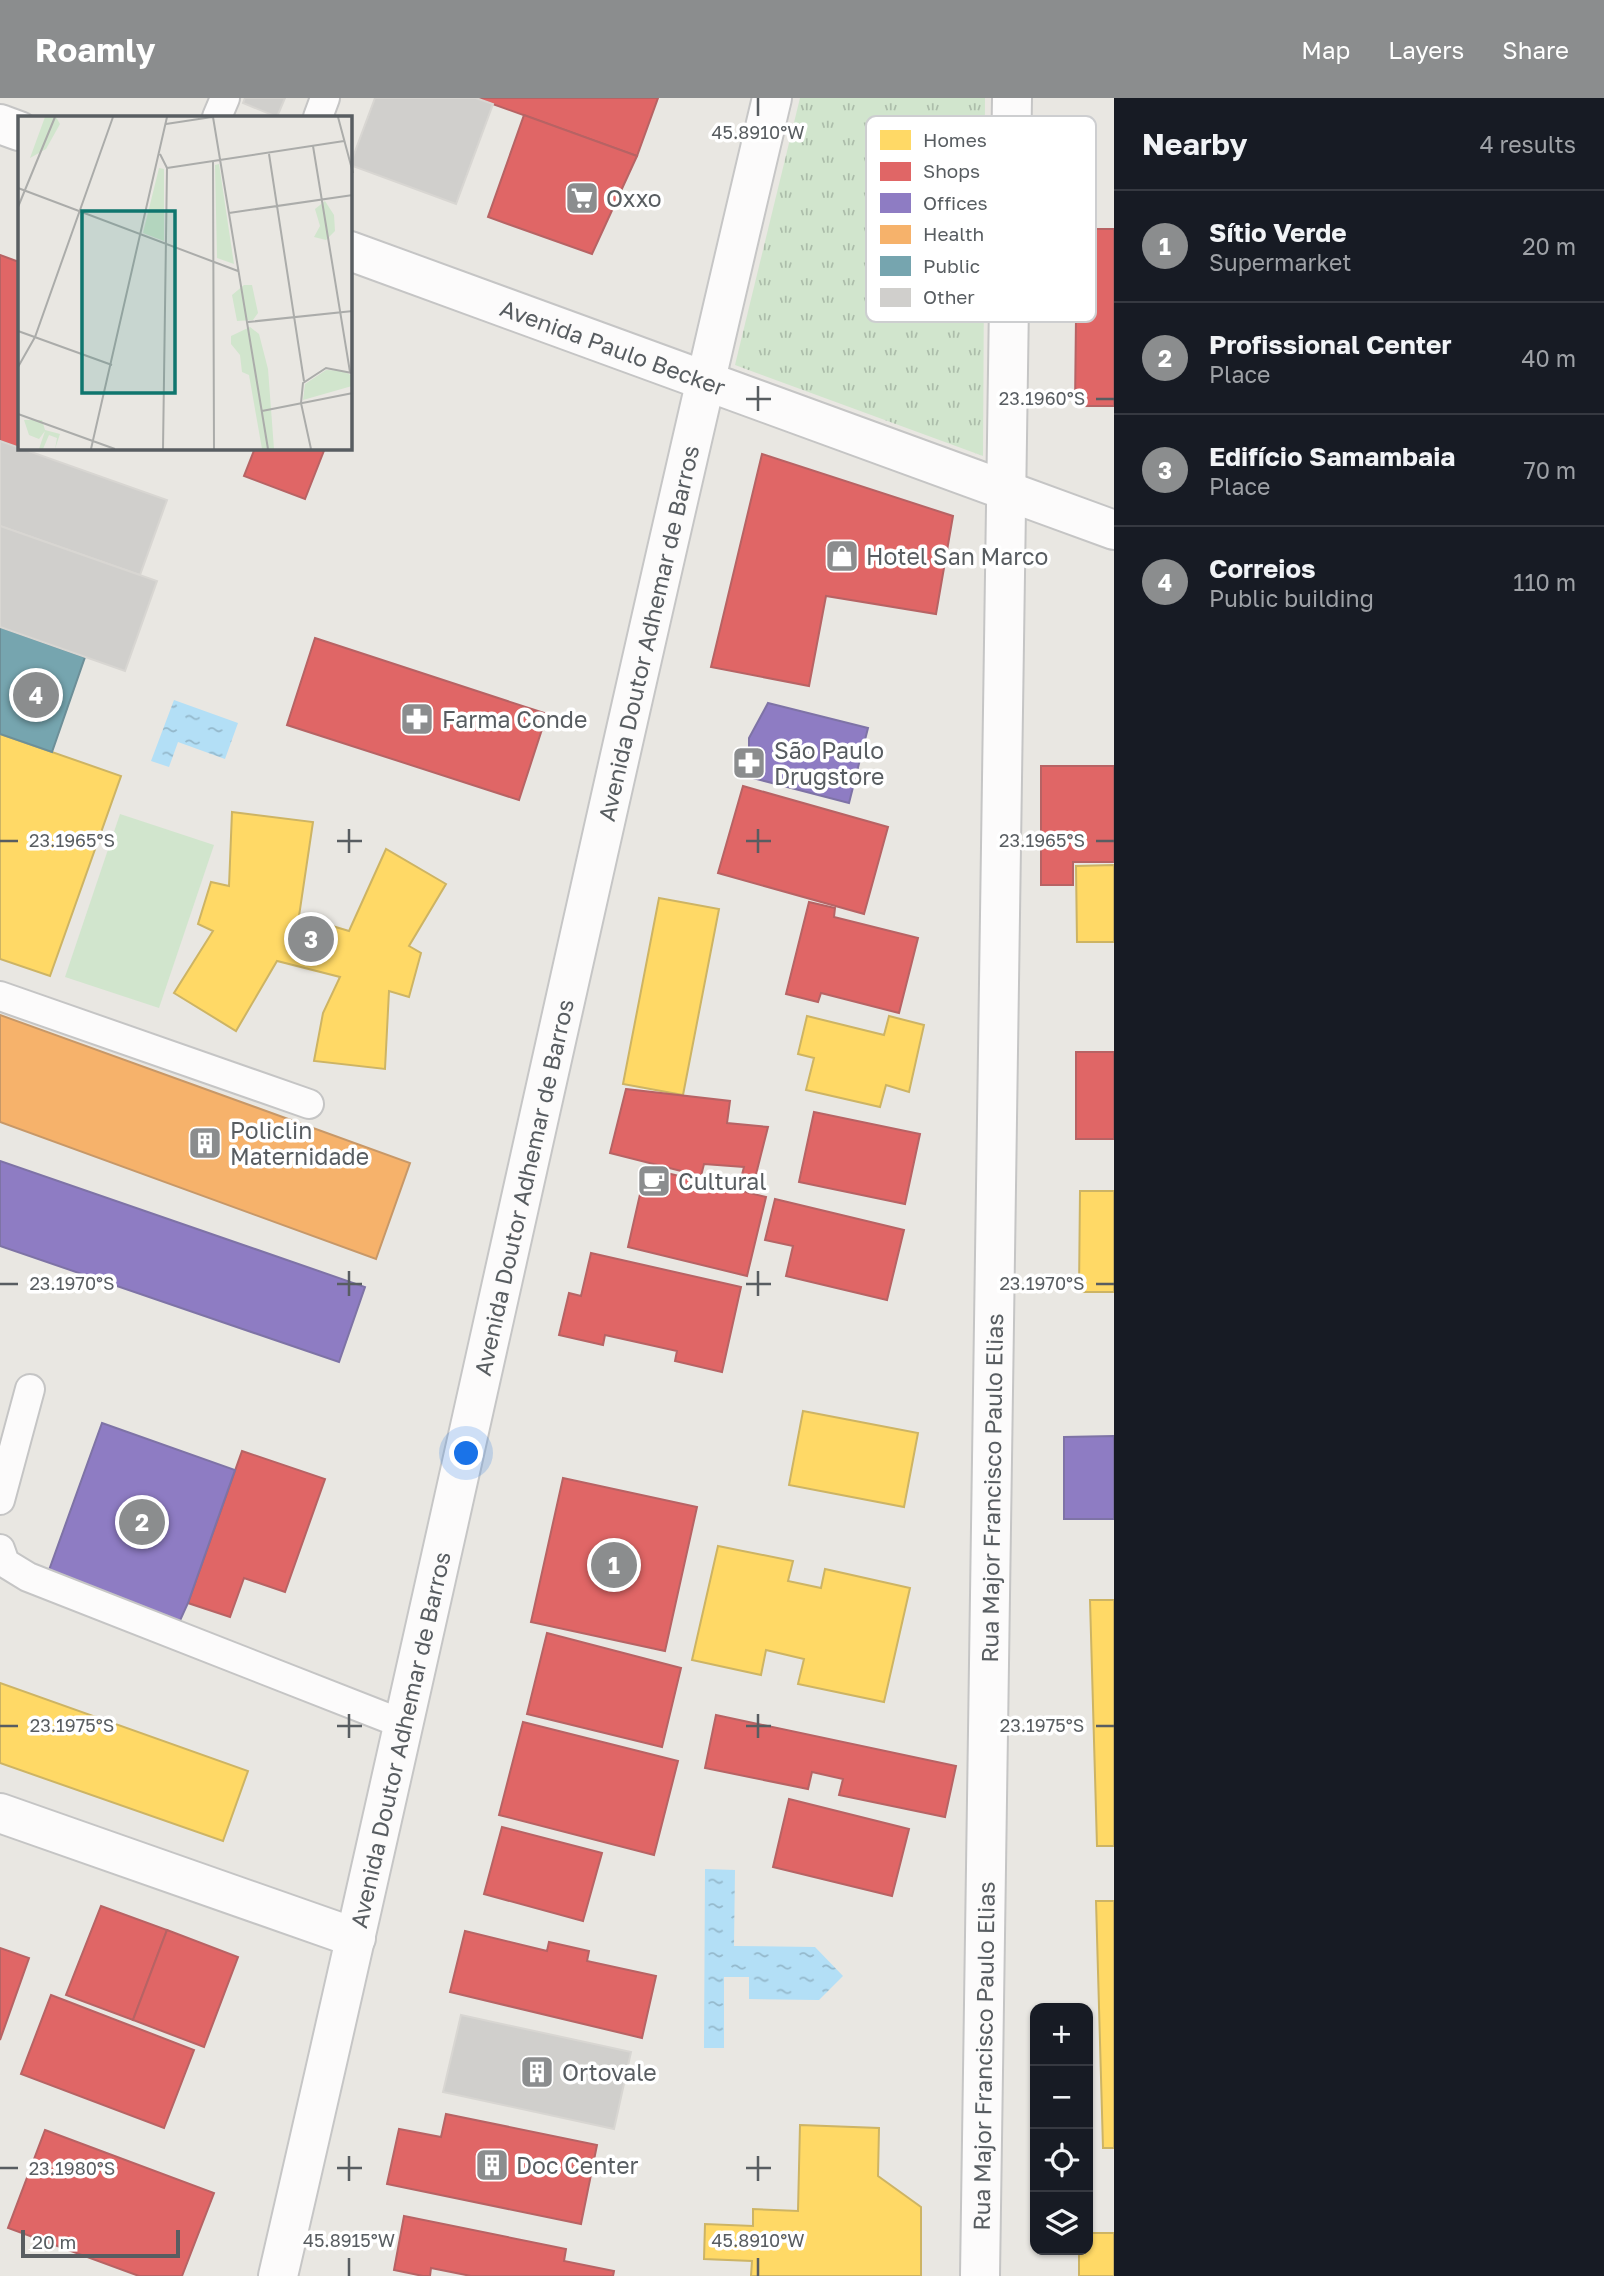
<!DOCTYPE html>
<meta charset="utf-8">
<style>
body{margin:0;font-family:"Golos Text",sans-serif;background:#20242c;color:#f1f3f6}
.controls{position:absolute;right:21px;bottom:21px;display:grid;overflow:hidden;border-radius:14px;box-shadow:0 2px 5px #0004}
.controls button{width:63px;height:63px;display:grid;place-items:center;padding:0;border:0;border-bottom:2px solid #363941;background:#171b24;color:#f1f3f6;font:35px sans-serif}
.scale{position:absolute;left:21px;bottom:18px;width:159px;box-sizing:border-box;padding-left:7px;border:4px solid #585d61;border-top:0;font-size:19px;line-height:24px;white-space:nowrap;color:#585d61;-webkit-text-stroke:5px #fff;paint-order:stroke}
.you{position:absolute;left:467px;top:1356px;width:24px;height:24px;margin:-18px;border:5px solid #fff;border-radius:50%;background:#1a73e8;box-shadow:0 0 0 10px #1a73e833}
.badge{display:grid;place-items:center;width:46px;height:46px;border-radius:50%;background:#8b8d8e;color:#fff;font-size:23px;font-weight:700}
.pin{position:absolute;translate:-50% -50%;border:4px solid #fff;box-shadow:0 2px 7px #0006}
.list{margin:0;padding:0;list-style:none}
h2{display:flex;justify-content:space-between;align-items:center;height:91px;margin:0;padding:0 28px;font-size:30px}
h2 small{font-size:23px;font-weight:400;color:#9ea1a6}
.list li{display:grid;grid-template-columns:46px 1fr auto;gap:21px;align-items:center;box-sizing:border-box;height:112px;padding:0 28px;border-top:2px solid #363941}
.list b{display:block;font-size:26px;white-space:nowrap}
.list p{margin:0;font-size:23px;white-space:nowrap;color:#9ea1a6}
.list em{font-size:23px;font-style:normal;color:#9ea1a6}
.icon{flex:none;width:38px;height:38px;fill:none;stroke:currentColor;stroke-width:2;stroke-linecap:round;stroke-linejoin:round}
.map{position:relative;flex:none;width:1114px;height:2178px;overflow:hidden}
header{display:flex;align-items:center;gap:42px;box-sizing:border-box;height:98px;padding:0 35px;background:#8b8d8e;color:#fff}
header strong{font-size:33px}
nav{display:flex;gap:38px;margin-inline-start:auto;font-size:24px}
main{display:flex}
aside{flex:1;background:#171b24}
.map>svg:first-child{display:block}
.park{fill:url(#park-tufts)}
.pitch{fill:#d1e5cd}
.water{fill:url(#water-ripples)}
.homes{fill:#ffd966;stroke:#cdb464;stroke-width:2}
.shops{fill:#e06666;stroke:#b76364;stroke-width:2}
.offices{fill:#8e7cc3;stroke:#7e73a6;stroke-width:2}
.health{fill:#f6b26b;stroke:#c79868;stroke-width:2}
.public{fill:#76a5af;stroke:#6d8f98;stroke-width:2}
.building{fill:#d0cfcc;stroke:#d8d6d2;stroke-width:2}
.lines{fill:none;stroke-linecap:round;stroke-linejoin:round}
.lane-casing{stroke:#c5c5c5;stroke-width:32}
.street-casing{stroke:#c5c5c5;stroke-width:42}
.secondary-casing{stroke:#c6c6c6;stroke-width:42}
.lane{stroke:#fcfbfb;stroke-width:28}
.street{stroke:#fcfbfb;stroke-width:38}
.secondary{stroke:#fcfbfb;stroke-width:38}
.ticks{fill:none;stroke:#585d61;stroke-width:2.5}
.labels{text-anchor:middle;dominant-baseline:central;stroke-width:7;stroke-linejoin:round;paint-order:stroke}
.poi-label{font-size:23px;fill:#585d61;stroke:#fff;text-anchor:start}
.street-label{font-size:23px;fill:#585d61;stroke:#fff}
.inset-road{fill:none;stroke:#abacaa;stroke-width:2}
.view{fill:#0f766e;fill-opacity:0.15;stroke:#0f766e;stroke-width:3.5}
.inset-edge{fill:none;stroke:#585d61;stroke-width:3.5}
.key{fill:#fff;stroke:#cdced0;stroke-width:2}
.key-label{font-size:19px;fill:#585d61}
.ticks-label{font-size:18px;text-anchor:middle;fill:#585d61;stroke:#fff;stroke-width:7;stroke-linejoin:round;paint-order:stroke}
</style>
<header>
<strong>Roamly</strong>
<nav><a>Map</a><a>Layers</a><a>Share</a></nav>
</header>
<main>
<div class="map">
<svg width="1114" height="2178" viewBox="0 0 1114 2178">
<defs>
<pattern id="park-tufts" width="24" height="20" patternUnits="userSpaceOnUse" patternTransform="scale(1.75)"><rect width="24" height="20" fill="#d1e5cd"/><path d="M3 7l-1-3M5 7V3M7 7l1-3M15 17l-1-3M17 17v-4M19 17l1-3" fill="none" stroke="#acbdaa"/></pattern>
<pattern id="water-ripples" width="26" height="14" patternUnits="userSpaceOnUse" patternTransform="scale(1.75)"><rect width="26" height="14" fill="#b3dff6"/><path d="M2 4q2-2 4 0t4 0M15 11q2-2 4 0t4 0" fill="none" stroke="#94b8cb"/></pattern>
</defs>
<rect width="100%" height="100%" fill="#e9e7e2"/>
<!-- park -->
<path class="park" d="M800,0H985L983,358L735,267Z"/>
<!-- pitch -->
<path class="pitch" d="M120,716L214,747L159,910L65,879Z"/>
<!-- water -->
<g class="water">
<path d="M174,602L238,625L225,661L178,644L169,669L151,663Z"/>
<path d="M705,1771L735,1772L734,1848L815,1849L843,1878L819,1902L749,1901V1879H724V1950H704Z"/>
</g>
<!-- homes -->
<g class="homes">
<path d="M0,636L121,678L50,878L0,861Z"/>
<path d="M232,714L313,724L299,818L349,833L386,751L446,786L409,848L421,855L409,899L389,893L385,971L314,963L323,915L340,879L277,863L236,933L174,895L213,833L198,826L211,784L229,788Z"/>
<path d="M1114,767V844H1077L1076,768Z"/>
<path d="M659,800L719,811L683,997L623,986Z"/>
<path d="M807,918L884,937L889,918L924,927L909,994L886,987L880,1009L806,992L814,960L798,956Z"/>
<path d="M1080,1093H1114V1194H1079Z"/>
<path d="M803,1313L918,1335L904,1409L789,1387Z"/>
<path d="M718,1448L793,1463L788,1483L821,1490L825,1471L910,1490L884,1604L798,1586L804,1561L766,1552L761,1577L692,1562Z"/>
<path d="M1090,1502H1114V1748H1097Z"/>
<path d="M0,1585L248,1673L223,1743L0,1665Z"/>
<path d="M1096,1803H1114V2050H1103Z"/>
<path d="M800,2027L879,2030L878,2078L921,2109V2178H751L752,2163L704,2161L705,2126L753,2128V2111L798,2113Z"/>
<path d="M1088,2135H1114V2178H1079V2152H1088Z"/>
</g>
<!-- shops -->
<g class="shops">
<path d="M476,0H658L637,58Z"/>
<path d="M524,17L637,58L592,156L488,119Z"/>
<path d="M1077,131H1114V308H1075Z"/>
<path d="M0,157L19,164V350L0,343Z"/>
<path d="M255,350H325L305,401L244,378Z"/>
<path d="M762,356L953,418L936,516L826,498L809,588L711,569Z"/>
<path d="M315,540L547,616L519,702L287,627Z"/>
<path d="M1041,668H1114V764H1073V787H1041Z"/>
<path d="M743,688L888,729L864,816L718,775Z"/>
<path d="M809,804L835,810L834,819L918,840L899,915L821,895L818,904L786,896Z"/>
<rect x="1076" y="954" width="38" height="87"/>
<path d="M626,991L730,1003L727,1025L768,1029L752,1092L739,1088L744,1069L704,1066L701,1078L610,1055Z"/>
<path d="M814,1014L920,1036L905,1106L799,1084Z"/>
<path d="M646,1070L766,1099L747,1178L628,1149Z"/>
<path d="M775,1101L904,1132L887,1202L786,1178L793,1148L765,1142Z"/>
<path d="M591,1155L741,1189L722,1274L675,1263L677,1253L605,1237L603,1247L559,1237L569,1195L581,1198Z"/>
<path d="M242,1353L325,1381L285,1494L244,1480L230,1519L188,1505Z"/>
<path d="M563,1380L697,1409L665,1553L531,1524Z"/>
<path d="M547,1535L681,1570L662,1649L527,1616Z"/>
<path d="M716,1617L956,1668L945,1719L839,1697L843,1681L812,1674L808,1691L705,1670Z"/>
<path d="M523,1624L678,1663L654,1757L499,1717Z"/>
<path d="M789,1701L909,1731L892,1798L773,1769Z"/>
<path d="M502,1729L602,1755L583,1823L484,1796Z"/>
<path d="M101,1808L167,1832L133,1922L66,1897Z"/>
<path d="M167,1832L238,1859L204,1949L133,1922Z"/>
<path d="M465,1833L547,1853L549,1844L589,1853L587,1863L656,1878L642,1940L450,1894Z"/>
<path d="M0,1850L29,1860L0,1942Z"/>
<path d="M51,1897L194,1952L164,2030L21,1976Z"/>
<path d="M446,2016L597,2047L581,2126L387,2086L399,2031L441,2039Z"/>
<path d="M45,2032L214,2095L182,2178H139L8,2130Z"/>
<path d="M404,2118L566,2151L564,2163L614,2173L613,2178H471L431,2170L430,2178H423L394,2172Z"/>
</g>
<!-- offices -->
<g class="offices">
<path d="M768,605L868,630L849,705L749,679V640Z"/>
<path d="M0,1063L365,1189L339,1264L0,1148Z"/>
<path d="M102,1325L235,1372L188,1505L178,1527L48,1475Z"/>
<path d="M1114,1338V1421H1064V1339Z"/>
</g>
<!-- health -->
<path class="health" d="M0,917L410,1065L376,1161L0,1024Z"/>
<!-- public -->
<path class="public" d="M0,529L85,559L52,654L0,636Z"/>
<!-- building -->
<g class="building">
<path d="M245,0H285L277,19L243,5Z"/>
<path d="M375,0H476L493,6L456,106L350,67Z"/>
<path d="M0,343L167,402L140,477L0,428Z"/>
<path d="M0,428L157,483L125,573L0,529Z"/>
<path d="M461,1917L631,1954L614,2031L443,1994Z"/>
</g>
<g class="lines">
<defs>
<g id="lane">
<path d="M217,19L225,0"/>
<path d="M318,19L325,0"/>
<path d="M0,898L309,1006"/>
<path d="M0,1402L30,1291"/>
<path d="M0,1451L5,1465L28,1479L403,1626"/>
</g>
<g id="street">
<path d="M0,26L19,33"/>
<path id="s1" d="M350,153L1114,432"/>
<path d="M0,1715L356,1840"/>
<path id="s2" d="M980,2178L1012,0"/>
</g>
<g id="secondary">
<path id="s3" d="M278,2178C446,1453 600,724 772,0"/>
</g>
</defs>
<!-- lane casing -->
<use href="#lane" class="lane-casing"/>
<!-- street casing -->
<use href="#street" class="street-casing"/>
<!-- secondary casing -->
<use href="#secondary" class="secondary-casing"/>
<!-- lane -->
<use href="#lane" class="lane"/>
<!-- street -->
<use href="#street" class="street"/>
<!-- secondary -->
<use href="#secondary" class="secondary"/>
</g>
<!-- ticks -->
<path class="ticks" d="M758,0V18M758,288V313M746,301H771M1096,301H1114M349,731V755M758,731V755M0,743H18M337,743H362M746,743H771M1096,743H1114M349,1173V1198M758,1173V1198M0,1186H18M337,1186H362M746,1186H771M1096,1186H1114M349,1616V1640M758,1616V1640M0,1628H18M337,1628H362M746,1628H771M1096,1628H1114M349,2058V2083M758,2058V2083M0,2070H18M337,2070H362M746,2070H771M349,2160V2178M758,2160V2178"/>
<!-- icons -->
<defs>
<symbol id="supermarket-square" viewBox="-11 -11 22 22"><rect x="-9" y="-9" width="18" height="18" rx="4" fill="#8b8d8e" stroke="#fff"/><path d="M-6-5.5h2.5l.6 2H6L4.5 2H-2.5L-4.4-4H-6ZM-1.5 3.2a1.3 1.3 0 1 0 .1 0ZM3 3.2a1.3 1.3 0 1 0 .1 0Z" fill="#fff"/></symbol>
<symbol id="shop-square" viewBox="-11 -11 22 22"><rect x="-9" y="-9" width="18" height="18" rx="4" fill="#8b8d8e" stroke="#fff"/><path d="M-5-2.5h2.3a2.7 3.5 0 0 1 5.4 0H5L5.5 6h-11ZM-1.5-2.5h3a1.5 2.3 0 0 0-3 0Z" fill="#fff"/></symbol>
<symbol id="pharmacy-square" viewBox="-11 -11 22 22"><rect x="-9" y="-9" width="18" height="18" rx="4" fill="#8b8d8e" stroke="#fff"/><path d="M-2-6h4v4h4v4h-4v4h-4v-4h-4v-4h4Z" fill="#fff"/></symbol>
<symbol id="building-square" viewBox="-11 -11 22 22"><rect x="-9" y="-9" width="18" height="18" rx="4" fill="#8b8d8e" stroke="#fff"/><path d="M-4-6H4V6H1V3H-1V6H-4ZM-2.5-4.3h1.7v1.8h-1.7ZM.8-4.3h1.7v1.8H.8ZM-2.5-1h1.7V.8h-1.7ZM.8-1h1.7V.8H.8Z" fill="#fff"/></symbol>
<symbol id="cafe-square" viewBox="-11 -11 22 22"><rect x="-9" y="-9" width="18" height="18" rx="4" fill="#8b8d8e" stroke="#fff"/><path d="M-5.5-4.5H6V0H3Q3 3.5 0 3.5H-2.5Q-5.5 3.5-5.5 0ZM3-3.2v2h1.7v-2ZM-6 4.5H4V6H-6Z" fill="#fff"/></symbol>
</defs>
<g fill-rule="evenodd">
<use href="#supermarket-square" x="563" y="81" width="38" height="38"/>
<use href="#shop-square" x="823" y="439" width="38" height="38"/>
<use href="#pharmacy-square" x="398" y="602" width="38" height="38"/>
<use href="#pharmacy-square" x="730" y="646" width="38" height="38"/>
<use href="#building-square" x="186" y="1026" width="38" height="38"/>
<use href="#cafe-square" x="635" y="1064" width="38" height="38"/>
<use href="#building-square" x="518" y="1955" width="38" height="38"/>
<use href="#building-square" x="473" y="2048" width="38" height="38"/>
</g>
<g class="labels">
<!-- poi labels -->
<g class="poi-label">
<text x="606" y="100">Oxxo</text>
<text x="866" y="458">Hotel San Marco</text>
<text x="442" y="621">Farma Conde</text>
<text x="774" y="652">São Paulo<tspan x="774" dy="26">Drugstore</tspan></text>
<text x="230" y="1032">Policlin<tspan x="230" dy="26">Maternidade</tspan></text>
<text x="678" y="1083">Cultural</text>
<text x="562" y="1974">Ortovale</text>
<text x="516" y="2067">Doc Center</text>
</g>
<!-- street labels -->
<g class="street-label">
<text stroke="none"><textPath href="#s1" startOffset="280">Avenida Paulo Becker</textPath></text>
<text stroke="none"><textPath href="#s3" startOffset="1684">Avenida Doutor Adhemar de Barros</textPath></text>
<text stroke="none"><textPath href="#s3" startOffset="1116">Avenida Doutor Adhemar de Barros</textPath></text>
<text stroke="none"><textPath href="#s2" startOffset="788">Rua Major Francisco Paulo Elias</textPath></text>
<text stroke="none"><textPath href="#s3" startOffset="550">Avenida Doutor Adhemar de Barros</textPath></text>
<text stroke="none"><textPath href="#s2" startOffset="220">Rua Major Francisco Paulo Elias</textPath></text>
</g>
</g>
<!-- overview -->
<g transform="translate(18 18)">
<rect width="334" height="334" fill="#e9e7e2"/>
<path d="M27,1H38L42,8L28,33L12,42ZM307,85L316,99L317,115L308,124L296,121L302,110L297,93ZM226,169H234L240,197L235,204L219,205L214,179ZM232,211L241,218L250,253L256,333H244L231,259L224,256L222,239L213,228V220ZM6,304H24L27,314L42,318L37,333L39,322L31,319L25,333H21L27,315L21,323L11,319Z" fill="#d1e5cd"/>
<path d="M201,48L216,148L199,142L197,49ZM141,52L146,53V125L125,117ZM308,254L326,255L334,260V270L285,284L287,268Z" fill="#d1e5cd"/>
<path class="inset-road" d="M195,1L250,333M320,1L335,57M148,8L194,1M295,30L332,256M142,38L149,52L145,333M251,38L286,265M195,46L196,333M149,52L326,25M0,72L220,155M0,91L37,1M211,97L335,79M230,206L335,195M0,215L94,249M0,251L17,221L95,1M244,295L335,277M0,298L97,333M73,333L149,1M293,333L283,287L285,267L308,252L334,257"/>
<path class="view" d="M64,95H157V277H64Z"/>
<rect width="334" height="334" class="inset-edge"/>
</g>
<!-- legend -->
<rect x="866" y="18" width="230" height="206" rx="10" class="key"/>
<rect x="880" y="32" width="31" height="20" fill="#ffd966"/>
<rect x="880" y="64" width="31" height="19" fill="#e06666"/>
<rect x="880" y="95" width="31" height="20" fill="#8e7cc3"/>
<rect x="880" y="127" width="31" height="19" fill="#f6b26b"/>
<rect x="880" y="158" width="31" height="20" fill="#76a5af"/>
<rect x="880" y="190" width="31" height="19" fill="#d0cfcc"/>
<g class="key-label">
<text x="923" y="49">Homes</text>
<text x="923" y="80">Shops</text>
<text x="923" y="112">Offices</text>
<text x="923" y="143">Health</text>
<text x="923" y="175">Public</text>
<text x="923" y="206">Other</text>
</g>
<g class="ticks-label">
<text x="758" y="41">45.8910°W</text>
<text x="1042" y="307">23.1960°S</text>
<text x="72" y="749">23.1965°S</text>
<text x="1042" y="749">23.1965°S</text>
<text x="72" y="1192">23.1970°S</text>
<text x="1042" y="1192">23.1970°S</text>
<text x="72" y="1634">23.1975°S</text>
<text x="1042" y="1634">23.1975°S</text>
<text x="72" y="2077">23.1980°S</text>
<text x="349" y="2149">45.8915°W</text>
<text x="758" y="2149">45.8910°W</text>
</g>
</svg>
<div class="controls">
<button>+</button>
<button>−</button>
<button><svg class="icon" aria-label="locate" viewBox="0 0 24 24"><circle cx="12" cy="12" r="6"/><path d="M12 2v4M12 18v4M2 12h4M18 12h4"/></svg></button>
<button><svg class="icon" aria-label="layers" viewBox="0 0 24 24"><path d="M12 4l9 5-9 5-9-5zM3 14l9 5 9-5"/></svg></button>
</div>
<div class="scale">20 m</div>
<div class="you"></div>
<div class="pin badge" style="left:614px;top:1467px">1</div>
<div class="pin badge" style="left:142px;top:1424px">2</div>
<div class="pin badge" style="left:311px;top:841px">3</div>
<div class="pin badge" style="left:36px;top:597px">4</div>
</div>
<aside>
<h2>Nearby<small>4 results</small></h2>
<ul class="list">
<li><span class="badge">1</span><div><b>Sítio Verde</b><p>Supermarket</p></div><em>20 m</em></li>
<li><span class="badge">2</span><div><b>Profissional Center</b><p>Place</p></div><em>40 m</em></li>
<li><span class="badge">3</span><div><b>Edifício Samambaia</b><p>Place</p></div><em>70 m</em></li>
<li><span class="badge">4</span><div><b>Correios</b><p>Public building</p></div><em>110 m</em></li>
</ul>
</aside>
</main>
